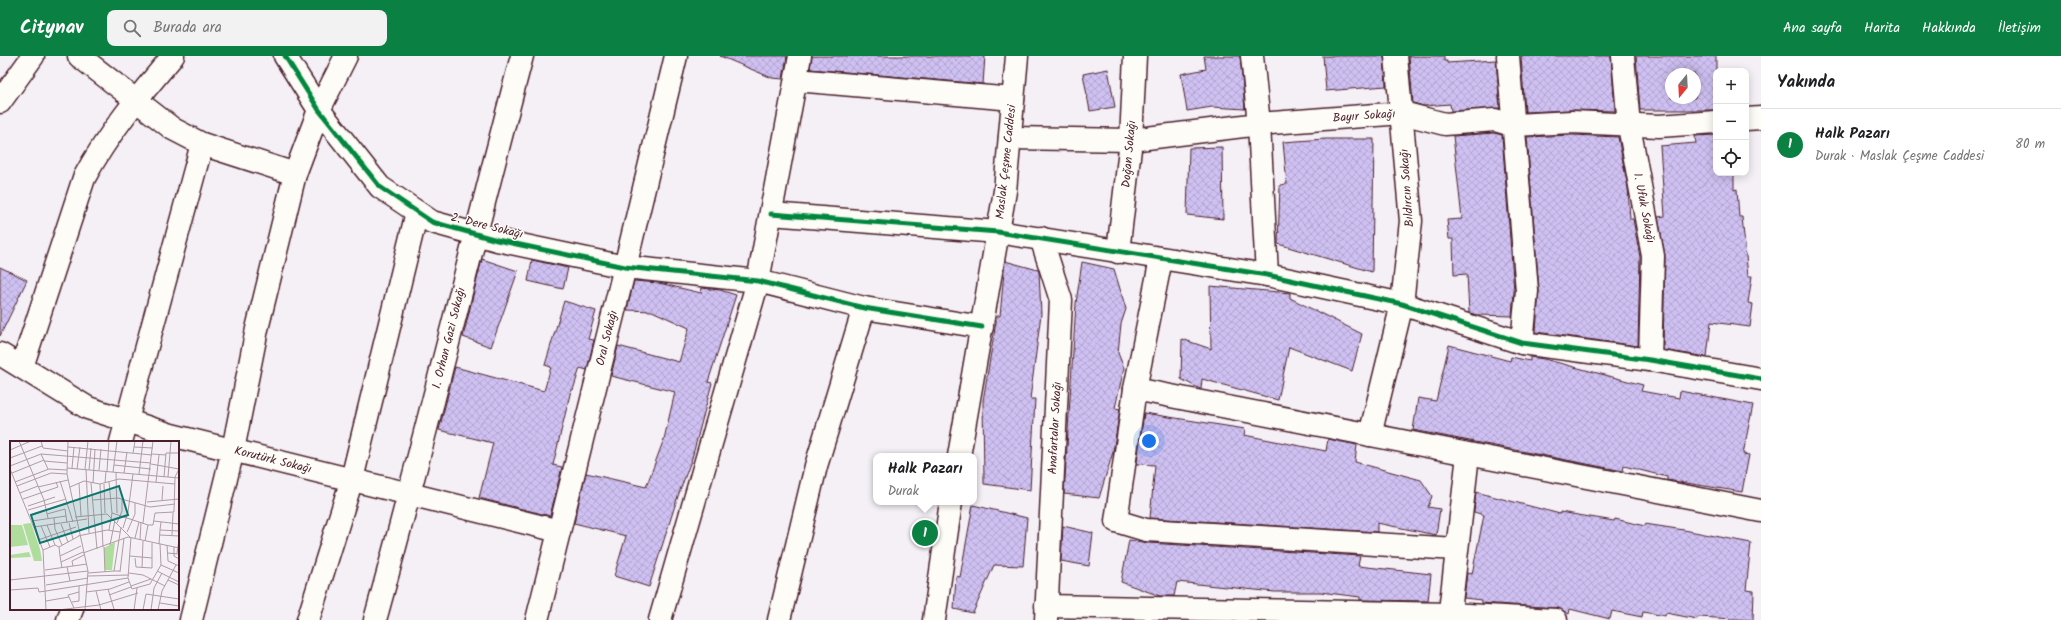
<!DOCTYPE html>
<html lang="tr">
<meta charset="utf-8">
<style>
body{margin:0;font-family:Kalam,sans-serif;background:#f2f2f2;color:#202124}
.controls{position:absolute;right:12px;top:12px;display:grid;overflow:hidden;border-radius:8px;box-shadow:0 2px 10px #0003}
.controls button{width:36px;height:36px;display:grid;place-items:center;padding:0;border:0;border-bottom:1px solid #e0e0e0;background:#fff;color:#202124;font:20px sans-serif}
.compass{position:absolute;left:1665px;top:12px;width:36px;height:36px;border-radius:50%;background:#fff;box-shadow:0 2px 10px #0003;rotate:198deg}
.you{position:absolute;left:1149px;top:385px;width:14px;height:14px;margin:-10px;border:3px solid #fff;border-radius:50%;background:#1a73e8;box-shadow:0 0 0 6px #1a73e833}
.badge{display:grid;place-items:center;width:26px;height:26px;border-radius:50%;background:#0b8043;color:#fff;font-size:13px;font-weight:700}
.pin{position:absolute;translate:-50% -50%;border:2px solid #fff;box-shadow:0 1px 4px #0006}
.popup{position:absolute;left:873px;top:397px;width:104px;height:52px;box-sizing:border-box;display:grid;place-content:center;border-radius:8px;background:#fff;filter:drop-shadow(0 1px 3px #0005);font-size:13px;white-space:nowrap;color:#757577}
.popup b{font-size:15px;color:#202124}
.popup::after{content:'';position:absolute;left:50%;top:100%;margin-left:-8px;border:8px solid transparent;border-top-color:#fff}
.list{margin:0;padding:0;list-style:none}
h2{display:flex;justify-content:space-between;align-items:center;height:52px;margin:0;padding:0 16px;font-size:17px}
h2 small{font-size:13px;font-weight:400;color:#757577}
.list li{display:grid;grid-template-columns:26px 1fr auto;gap:12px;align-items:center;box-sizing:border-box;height:72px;padding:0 16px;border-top:1px solid #e0e0e0}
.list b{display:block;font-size:15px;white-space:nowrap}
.list p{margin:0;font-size:13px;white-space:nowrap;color:#757577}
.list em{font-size:13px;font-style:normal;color:#757577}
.icon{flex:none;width:22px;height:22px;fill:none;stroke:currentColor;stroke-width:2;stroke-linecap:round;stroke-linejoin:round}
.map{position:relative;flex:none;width:1761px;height:564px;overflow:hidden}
header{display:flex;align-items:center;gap:24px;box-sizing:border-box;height:56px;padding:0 20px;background:#0b8043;color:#fff}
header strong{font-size:19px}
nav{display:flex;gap:22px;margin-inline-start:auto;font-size:14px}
.search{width:280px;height:36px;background:#f2f2f2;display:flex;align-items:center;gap:10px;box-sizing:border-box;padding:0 14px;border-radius:8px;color:#757577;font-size:15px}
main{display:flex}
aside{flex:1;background:#fff}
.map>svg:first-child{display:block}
.building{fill:url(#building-cross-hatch);stroke:#4a1f2b;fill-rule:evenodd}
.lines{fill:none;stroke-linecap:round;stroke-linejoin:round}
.minor-casing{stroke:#4a1f2b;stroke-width:25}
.minor{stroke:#fdfcf7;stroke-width:22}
.cycleway-casing{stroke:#fdfcf7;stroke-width:8}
.cycleway{stroke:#00873e;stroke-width:5}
.labels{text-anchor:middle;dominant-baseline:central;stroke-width:3;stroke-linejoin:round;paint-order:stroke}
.street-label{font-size:12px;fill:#4a1f2b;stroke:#fdfcf7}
.inset-road{fill:none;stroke:#b09ca5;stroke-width:1}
.view{fill:#0f766e;fill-opacity:0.15;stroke:#0f766e;stroke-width:2}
.inset-edge{fill:none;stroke:#4a1f2b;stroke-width:2}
</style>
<header>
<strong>Citynav</strong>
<div class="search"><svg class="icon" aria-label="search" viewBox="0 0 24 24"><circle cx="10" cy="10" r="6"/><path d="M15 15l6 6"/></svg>Burada ara</div>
<nav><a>Ana sayfa</a><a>Harita</a><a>Hakkında</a><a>İletişim</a></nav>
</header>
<main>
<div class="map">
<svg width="1761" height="564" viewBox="0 0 1761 564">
<defs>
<pattern id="building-cross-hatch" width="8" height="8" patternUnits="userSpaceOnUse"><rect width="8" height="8" fill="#cec0f1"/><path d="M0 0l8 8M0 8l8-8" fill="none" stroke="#b2a5cf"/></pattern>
</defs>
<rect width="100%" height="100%" fill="#f4f0f6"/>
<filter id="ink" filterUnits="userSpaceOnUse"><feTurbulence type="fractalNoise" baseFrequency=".025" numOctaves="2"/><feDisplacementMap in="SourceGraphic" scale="8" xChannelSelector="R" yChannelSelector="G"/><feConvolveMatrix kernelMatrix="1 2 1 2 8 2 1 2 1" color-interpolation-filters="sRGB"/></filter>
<g filter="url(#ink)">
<!-- building -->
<g class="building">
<path d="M720,0H787L783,23L772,22Z"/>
<path d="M812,0H985L983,28L810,13Z"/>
<path d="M1204,0H1240L1245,53L1212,51L1187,55L1181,18L1206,13Z"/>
<path d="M1323,0H1384L1386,30L1326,35Z"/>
<path d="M1409,0H1444V5H1447V7L1496,4L1500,52L1451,55L1450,48L1424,50L1413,47Z"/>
<path d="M1521,0H1611L1615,55L1571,54L1525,56Z"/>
<path d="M1636,0H1716V54H1640ZM1671,18H1695V42H1671Z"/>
<path d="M1108,13L1115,51L1090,55L1083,18Z"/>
<path d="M1494,77L1502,79L1514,235L1512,260L1478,259L1469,257L1467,218L1454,219L1453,183H1449L1447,164L1462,163L1453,80Z"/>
<path d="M1572,79L1618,81L1628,132L1630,163H1633L1640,201L1638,290L1536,276L1539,234L1527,81Z"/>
<path d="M1716,79V117H1734V134L1737,133L1739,161H1742L1748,220H1752L1748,247L1753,248L1750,271L1711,266L1707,301L1663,294L1665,200L1658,161L1665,160L1660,90L1696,87L1695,80Z"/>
<path d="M1325,83H1374L1372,216L1278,188L1280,129L1287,128L1283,86Z"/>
<path d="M1222,91L1223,163L1187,159L1189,92Z"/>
<path d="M482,203L518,215L491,291L463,281Z"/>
<path d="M532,204L568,212L563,233L528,225Z"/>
<path d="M1005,205L1038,214L1039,216L1041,258L1030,343H1035L1030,434L984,428L983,345L997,260H1000Z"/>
<path d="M1082,206L1114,213L1126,253L1121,268L1118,297L1124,312L1115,352L1120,353L1113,396L1099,442L1064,438L1076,247Z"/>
<path d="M0,211L27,224L0,280Z"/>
<path d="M634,225L659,227L701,237L702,232L720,234L736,239L708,326L712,327L692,402L678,440L649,531L614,520L626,480L574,467L586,417L646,431L664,383L675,336L611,320L618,290L679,306L689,272L652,255L627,254Z"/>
<path d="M1210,230L1290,237V242L1362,278L1352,315L1289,291L1278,344L1202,323L1201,333H1200L1181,323L1182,283L1211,293Z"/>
<path d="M564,245L596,255L588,283L594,284L587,314L580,312L573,334H571L553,409L562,411L550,460L479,442L493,387L439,374L455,311L544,335L551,311L545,309Z"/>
<path d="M1449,289L1510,305L1511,301L1530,305V301L1544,303L1643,329L1641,335L1679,342L1680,335L1753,349L1743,398L1749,399L1742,436L1667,424V421L1624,410L1623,415L1413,374L1418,342L1436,345Z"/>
<path d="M1144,357L1245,373L1244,379L1326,395L1328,383L1357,389L1355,406L1421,424L1432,440L1428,451L1440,453L1436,479L1377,467V476L1150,462L1155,409L1137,408V406Z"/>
<path d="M1476,436L1560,458V456L1614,465L1615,463L1645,470V468L1684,474L1751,487L1746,534L1754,535L1753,564L1698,561L1697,563L1666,557L1665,560L1643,556L1642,561L1612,555L1610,563L1570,553L1569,558L1557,552L1481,547V544L1464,542L1467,517L1472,518L1484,459L1474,456Z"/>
<path d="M973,449L1027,462L1023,510L994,509L973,557L954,553L956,520L960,521Z"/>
<path d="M1063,470L1093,477L1089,510L1061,505Z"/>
<path d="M1129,484L1148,487L1360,500L1358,510L1431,518L1428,545L1360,544V541L1320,536H1275L1177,526L1174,540H1160L1121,526Z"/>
</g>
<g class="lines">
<defs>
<g id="minor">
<path d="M79,0L173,73L202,88L295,118"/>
<path d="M285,0L319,54L380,131L432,166L497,184L625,211L758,225L864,252L982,271"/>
<path d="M1252,0L1259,68L1267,219"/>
<path d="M1508,0L1527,235L1522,287"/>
<path d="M1623,0L1629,70L1653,200L1650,304"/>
<path d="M796,24L1013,43"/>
<path d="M0,46L33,0"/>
<path d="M1746,63L1761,62"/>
<path d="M1010,82L1131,84L1259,68L1402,57L1445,68L1495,64L1512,69L1572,66L1659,70L1716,66"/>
<path d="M771,158L998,176L1267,219L1402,248L1522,287L1650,304L1761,323"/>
<path d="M1041,182L1061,244L1046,564"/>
<path d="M1118,196L1131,84L1135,0"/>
<path d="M1161,203L1135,333L1116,465L1146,474L1456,493"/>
<path d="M0,298L88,352L171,379L559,475"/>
<path d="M22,311L84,122C108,77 140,39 173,0"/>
<path d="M1135,333L1761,455"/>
<path d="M1370,379L1402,248L1411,165L1396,0"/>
<path d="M121,386L202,88"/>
<path d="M959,400L1005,135L1017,0"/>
<path d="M1046,550L1450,558L1556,564"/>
<path d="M68,564L72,553"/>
<path d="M191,564L233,394L257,273L295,118L319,54L346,0"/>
<path d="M308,564L352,423L417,156"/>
<path d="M375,564C427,377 472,188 522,0"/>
<path d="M537,564L625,211L676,0"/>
<path d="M660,564L758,225L800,0"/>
<path d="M779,564L816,410L864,252"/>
<path d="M934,564L951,446"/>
<path d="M1449,564L1468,399"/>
</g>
</defs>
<!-- minor casing -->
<use href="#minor" class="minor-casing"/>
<!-- minor -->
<use href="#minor" class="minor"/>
<defs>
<g id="cycleway">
<path d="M285,0L319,54L380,131L432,166L497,184L625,211L758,225L864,252L982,271"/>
<path d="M771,158L998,176L1267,219L1402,248L1522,287L1650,304L1761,323"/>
</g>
</defs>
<!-- cycleway casing -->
<use href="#cycleway" class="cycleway-casing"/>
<!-- cycleway -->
<use href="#cycleway" class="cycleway"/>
</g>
</g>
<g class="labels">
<!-- street labels -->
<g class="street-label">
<text transform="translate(1364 60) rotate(-4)">Bayır Sokağı</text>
<text transform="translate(1129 98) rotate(-85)">Doğan Sokağı</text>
<text transform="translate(1006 106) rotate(-84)">Maslak Çeşme Caddesi</text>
<text transform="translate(1407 132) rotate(-94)">Bıldırcın Sokağı</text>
<text transform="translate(1644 152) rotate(79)">1. Ufuk Sokağı</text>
<text transform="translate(487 170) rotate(14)">2. Dere Sokağı</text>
<text transform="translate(449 282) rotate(-76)">1. Orhan Gazi Sokağı</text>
<text transform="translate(607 282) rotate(-76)">Oral Sokağı</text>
<text transform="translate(1055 372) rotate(-87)">Anafartalar Sokağı</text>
<text transform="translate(273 404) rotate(14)">Korutürk Sokağı</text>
</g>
</g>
<!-- overview -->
<g transform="translate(10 385)">
<rect width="169" height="169" fill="#f4f0f6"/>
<path d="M0,84H12L18,104L0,106ZM19,111L21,116L0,117V114Z" fill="#aedd9c"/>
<path d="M21,82L30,108L32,120H24L13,83ZM105,101L102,129H95L94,107Z" fill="#aedd9c"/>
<path class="inset-road" d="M9,0L34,59L38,77M31,0L33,7L58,10M58,0L57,33L78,130L75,169M58,6L142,14M124,6L143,7M0,9L21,0M123,12L125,0M31,13L38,28M142,13L156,14M0,17L32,5M34,20L57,22M141,23L169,28M104,24L141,28M0,25L31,13L141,22M57,27L169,37M62,27L64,6M0,28L33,109L36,169M67,28L70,6M75,28L78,0M76,28L79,92M79,29L81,7M89,29L91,8M97,30L99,0M103,31L107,0M106,31L107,72M2,32L34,19M114,32L117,11M129,33L133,0M154,36L156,12H169M158,36L161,0M50,40L63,81M5,41L39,28L57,29M99,41L102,72L99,89M146,41L149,14M69,42L71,75M81,42L87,108M83,42L85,8M95,42L96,30M90,43L93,106M94,43L95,72M7,45L41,32L57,33M28,46L58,39M60,46L74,40L90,43L109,38L165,43M10,52L28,45M13,58L48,46L46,41M83,59L108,57L140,66L165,63M152,59L153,45M137,61L169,58M18,65L45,56M18,69L56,58M102,72L138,84L135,100M37,73L55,68L57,82M20,74L57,63M65,76L97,73L120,96M44,77L45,88L52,104M22,80L56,75M144,80L169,83M151,81L150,89L169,90M59,82L63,98M107,82L112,70V58M133,82L143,0M51,83L58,101M37,84L45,104M138,84H143L145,72L164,71L165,36L169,28M31,85L40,106M24,86L77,78M113,87L118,71L123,33M117,91L125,73V62M150,94L169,95M162,94L163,72M68,95L97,89L110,91M121,96L118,137L122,148L140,143L151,124M125,97L129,81M28,99L66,86M130,99L131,81M149,103L150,89M150,103L151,124L169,132M100,104L105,79M157,104L158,120L169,125M49,106L50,115L71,105M94,106L95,131M164,106V115L169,118M33,109L45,104L49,106L69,95M73,112L118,96L169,107M157,112L169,113M167,112L169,99M50,115L52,127M120,115L142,117M125,117L126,126L142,127V102M51,121L73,111M63,125L62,120L74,114M57,126L60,140M132,127L133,100M35,129L77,123M110,130H104L111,86M147,130L169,141M110,131L114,97M78,132L104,130M119,132L133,134L155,145M78,135L119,134M0,139L78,130M158,139L169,144M36,144L78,137M121,145L141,138M98,148L104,168M0,149L28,147L29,151L36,150M36,150L118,137M86,150L91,169M76,151L100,148L119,141M99,154L121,146M36,160L59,156M62,161L69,160V145M150,162L169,165M64,167L58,154L69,151M48,169L89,164L128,152M124,169L127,147M133,169L136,153L169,158M141,169L144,147L152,132M148,169L152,150L166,124"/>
<path class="view" d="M109,45L118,74L30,102L21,74Z"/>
<rect width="169" height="169" class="inset-edge"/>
</g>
</svg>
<div class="controls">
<button>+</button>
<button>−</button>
<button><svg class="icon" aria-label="locate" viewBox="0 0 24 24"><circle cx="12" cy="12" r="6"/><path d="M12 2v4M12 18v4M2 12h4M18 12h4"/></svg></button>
</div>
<svg class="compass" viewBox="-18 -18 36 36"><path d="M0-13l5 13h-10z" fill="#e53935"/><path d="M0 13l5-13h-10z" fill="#757577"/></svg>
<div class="you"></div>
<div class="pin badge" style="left:925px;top:477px">1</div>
<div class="popup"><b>Halk Pazarı</b>Durak</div>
</div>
<aside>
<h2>Yakında<small></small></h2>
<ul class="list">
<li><span class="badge">1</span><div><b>Halk Pazarı</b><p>Durak · Maslak Çeşme Caddesi</p></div><em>80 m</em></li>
</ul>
</aside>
</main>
